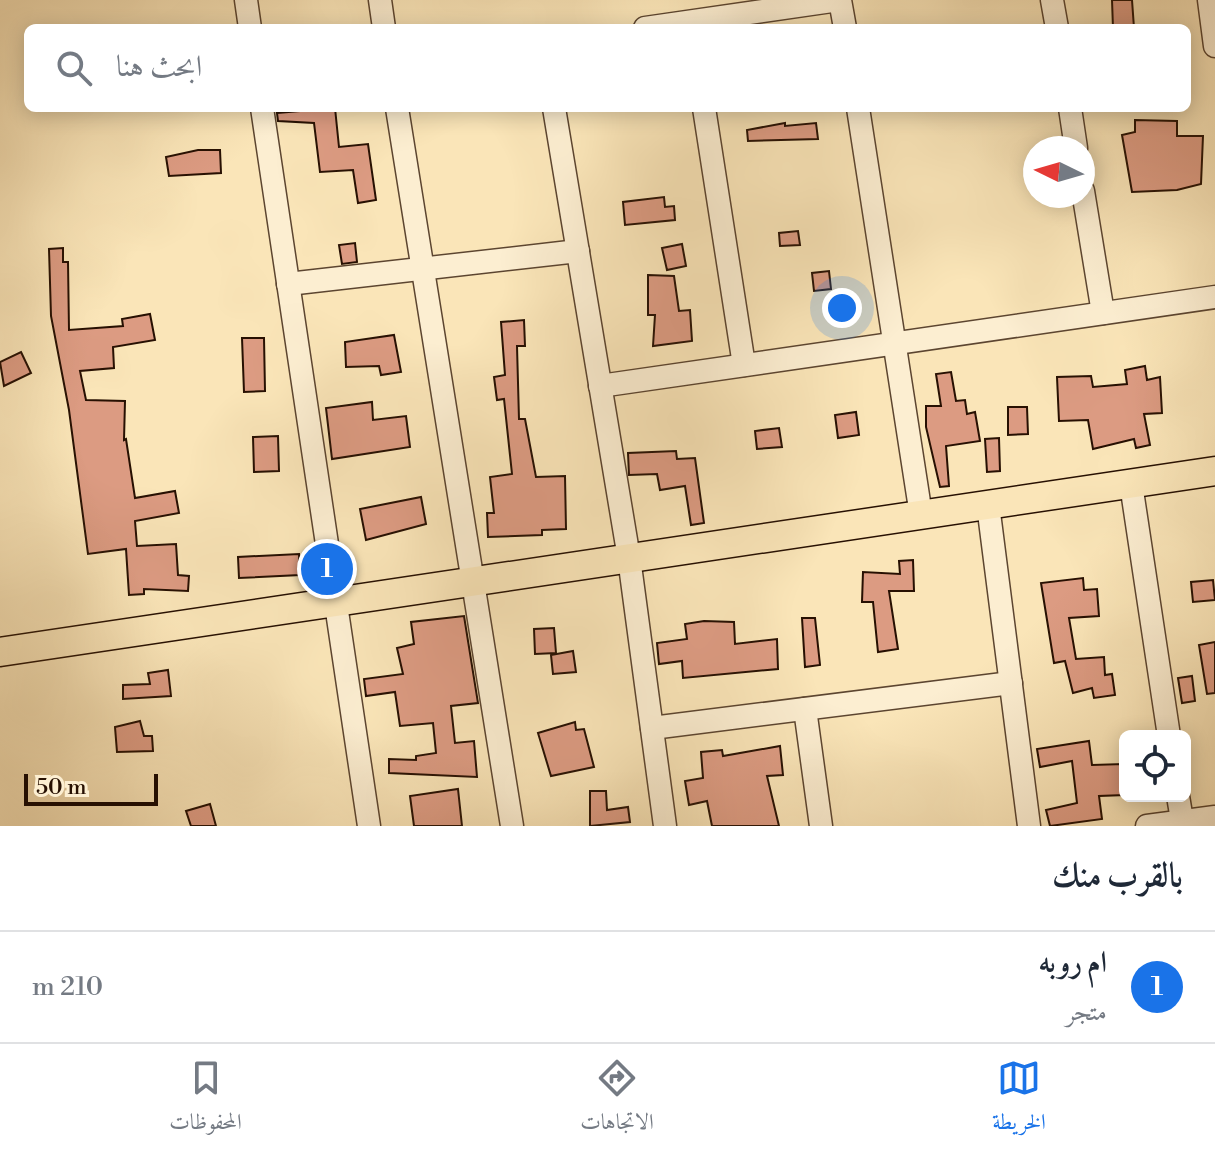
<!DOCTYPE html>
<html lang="ar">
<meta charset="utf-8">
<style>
body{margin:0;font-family:"Libre Bodoni",Amiri,serif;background:#f2f2f3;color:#1f2937;direction:rtl}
.controls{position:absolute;right:24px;bottom:24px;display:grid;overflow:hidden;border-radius:12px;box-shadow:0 4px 20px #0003}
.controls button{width:72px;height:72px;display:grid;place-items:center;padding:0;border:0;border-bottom:2px solid #e0e1e3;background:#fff;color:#1f2937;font:40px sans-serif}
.compass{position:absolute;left:1023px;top:136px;width:72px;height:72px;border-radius:50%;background:#fff;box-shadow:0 4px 20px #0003;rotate:275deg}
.scale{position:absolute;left:24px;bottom:20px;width:134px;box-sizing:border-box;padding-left:8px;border:4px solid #271002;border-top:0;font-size:22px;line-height:28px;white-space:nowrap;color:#271002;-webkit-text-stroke:6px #fceed1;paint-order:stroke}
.you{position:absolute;left:842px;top:308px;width:28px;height:28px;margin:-20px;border:6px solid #fff;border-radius:50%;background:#1a73e8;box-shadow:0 0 0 12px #1a73e833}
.badge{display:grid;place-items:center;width:52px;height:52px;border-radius:50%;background:#1a73e8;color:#fff;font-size:26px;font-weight:700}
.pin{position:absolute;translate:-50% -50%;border:4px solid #fff;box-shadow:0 2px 8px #0006}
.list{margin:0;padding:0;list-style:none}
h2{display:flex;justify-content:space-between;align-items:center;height:104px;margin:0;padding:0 32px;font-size:34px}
h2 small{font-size:26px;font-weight:400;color:#747a83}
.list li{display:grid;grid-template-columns:52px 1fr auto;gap:24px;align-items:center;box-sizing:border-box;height:112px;padding:0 32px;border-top:2px solid #e0e1e3}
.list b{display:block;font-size:30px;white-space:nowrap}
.list p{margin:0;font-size:26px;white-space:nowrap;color:#747a83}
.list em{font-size:26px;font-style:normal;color:#747a83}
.icon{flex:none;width:44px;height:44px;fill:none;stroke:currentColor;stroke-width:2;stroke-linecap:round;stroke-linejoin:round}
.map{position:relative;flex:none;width:1215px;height:826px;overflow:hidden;direction:ltr}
.search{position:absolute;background:#fff;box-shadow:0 4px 20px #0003;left:24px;right:24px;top:24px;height:88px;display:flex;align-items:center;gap:20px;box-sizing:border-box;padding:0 28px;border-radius:12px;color:#747a83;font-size:30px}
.sheet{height:216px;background:#fff}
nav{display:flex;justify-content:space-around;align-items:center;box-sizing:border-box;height:112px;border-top:2px solid #e0e1e3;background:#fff;font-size:22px;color:#747a83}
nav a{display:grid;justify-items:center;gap:4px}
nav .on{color:#1a73e8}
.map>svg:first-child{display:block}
.building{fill:#dc9b82;stroke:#271002;stroke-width:2}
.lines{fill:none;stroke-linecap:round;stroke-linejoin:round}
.minor-casing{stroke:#5c4530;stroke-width:25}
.major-casing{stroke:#271002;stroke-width:31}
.minor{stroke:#fceed1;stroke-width:22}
.major{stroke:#fae5b8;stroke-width:28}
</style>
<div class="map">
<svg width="1215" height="826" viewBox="0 0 1215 826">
<rect width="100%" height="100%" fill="#fae5b8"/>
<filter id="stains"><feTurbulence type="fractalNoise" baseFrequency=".0025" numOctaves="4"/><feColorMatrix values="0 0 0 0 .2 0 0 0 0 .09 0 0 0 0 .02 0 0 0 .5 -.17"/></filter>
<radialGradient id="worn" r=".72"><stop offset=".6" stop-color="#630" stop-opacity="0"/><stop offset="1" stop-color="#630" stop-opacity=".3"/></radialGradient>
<!-- building -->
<g class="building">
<path d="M1112,0H1132L1134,28H1113Z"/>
<path d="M335,108L339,147L368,144L376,200L358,203L353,170L320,172L314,123L278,121L277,113Z"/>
<path d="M1135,120L1177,121V136H1203L1201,184L1177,190L1132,192L1122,135L1135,132Z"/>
<path d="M785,123V126L816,123L818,139L748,141L747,130Z"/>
<path d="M198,150H220L221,173L169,176L166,157Z"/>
<path d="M664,197L665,207L674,206L675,220L625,225L623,202Z"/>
<path d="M798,231L800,245L780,246L779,233Z"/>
<path d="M355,243L357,262L342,264L339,245Z"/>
<path d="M682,244L686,266L667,270L662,248Z"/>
<path d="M63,248V262H68L69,330L123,326L122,319L150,314L155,340L113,347L114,368L80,371L86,400L125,401L124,440L126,439L135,498L175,491L179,513L135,521L137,546L176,544L178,575L189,576L188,591L144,589V594L129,595L126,549L88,554L69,410L51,316L49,249Z"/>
<path d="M829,271L831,289L814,291L812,273Z"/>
<path d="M648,275L674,276L679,311L690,310L692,341L653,346L655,315H648Z"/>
<path d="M524,320L525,346H517L519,419H525L536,477L565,476L566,529L542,530V535L488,537L487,513H494L490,477L512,474L504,399L497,400L494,377L505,375L501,322Z"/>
<path d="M394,335L401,372L381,375L379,366L346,367L345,342Z"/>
<path d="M242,338H264L265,391L244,392Z"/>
<path d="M21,352L31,373L4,386L0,362Z"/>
<path d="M1145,366L1147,380L1160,377L1162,413L1144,414L1150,445L1136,448L1134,439L1093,449L1088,420L1059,421L1057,377L1091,376L1093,387L1127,384L1125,370Z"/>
<path d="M951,372L956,401L965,400L967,414L975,412L980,441L946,446L949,486L940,487L926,427V406H941L936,374Z"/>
<path d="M372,402L373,420L406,416L410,447L332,459L326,408Z"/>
<path d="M1008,407H1027L1028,434L1008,435Z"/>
<path d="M856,412L859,435L838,438L835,415Z"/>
<path d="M779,428L782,447L757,449L755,431Z"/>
<path d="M278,436L279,471L254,472L253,437Z"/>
<path d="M999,438L1000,471L987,472L985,439Z"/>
<path d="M676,451L677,459L695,458L704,523L691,525L685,486L660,490L657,474L629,475L628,453Z"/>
<path d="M421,497L426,524L366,540L360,509Z"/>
<path d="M299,554L300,575L239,578L238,557Z"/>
<path d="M913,560L914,591H889L898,649L878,652L873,602H862L863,572L900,574L899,561Z"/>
<path d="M1083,578L1084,590L1097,589L1099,616L1069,618L1076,659L1104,657L1105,675L1112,674L1115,695L1094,698L1092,688L1073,693L1065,661L1054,663L1041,583Z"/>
<path d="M1213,580L1215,600L1193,602L1191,582Z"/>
<path d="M464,616L478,703L451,706L455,743L474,741L477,777L389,773V759L416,760V756L436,753L433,723L400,726L395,692L366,696L364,679L403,674L397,648L414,644L411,622Z"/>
<path d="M802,618H815L820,665L805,667Z"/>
<path d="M704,621L734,622L735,644L777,639L778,669L683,678L682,661L659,664L657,643L687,639L685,624Z"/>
<path d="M554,628L556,653L535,654L534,629Z"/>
<path d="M1215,642V693L1207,694L1199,645Z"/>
<path d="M573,651L576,672L553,674L551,655Z"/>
<path d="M168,670L171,696L123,699V685L150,684L148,673Z"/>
<path d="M1192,676L1195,701L1182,703L1178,678Z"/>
<path d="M140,721L144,736H152L153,751L117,752L115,727Z"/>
<path d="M575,722L576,730L584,729L594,767L551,776L538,733Z"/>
<path d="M1089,741L1092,765L1124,764L1125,795L1099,796L1102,819L1050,826L1046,810L1077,803L1072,761L1040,767L1037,749Z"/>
<path d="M780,746L783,775L767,776L779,826H712L707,801L689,805L685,781L703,778L701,752L722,750L723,756Z"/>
<path d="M458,789L462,826H414L410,796Z"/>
<path d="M590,791H606L607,810L628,807L630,822L590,826Z"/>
<path d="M210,804L216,826H191L186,811Z"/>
</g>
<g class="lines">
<defs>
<g id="minor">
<path d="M246,0L250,28"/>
<path d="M380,0L384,28"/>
<path d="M840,0L845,28"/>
<path d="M1052,0L1057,28"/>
<path d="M1209,0L1215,46"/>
<path d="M645,28L839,0"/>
<path d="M262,108L369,826"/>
<path d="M397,108L512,826"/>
<path d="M554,108L629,558L665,826"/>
<path d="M704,108L744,365"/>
<path d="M858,108L921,515"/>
<path d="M1070,108L1076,148"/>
<path d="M1083,191L1103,313"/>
<path d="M288,284L578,251"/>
<path d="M600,386L1215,297"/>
<path d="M1131,484L1169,736"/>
<path d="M988,505L1029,826"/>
<path d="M805,709L821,826"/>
<path d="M652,728L1011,683"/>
<path d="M1178,796L1183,826"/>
<path d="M1147,826L1215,817"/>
</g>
<path id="major" d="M0,652L1215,471"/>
</defs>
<!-- minor casing -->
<use href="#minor" class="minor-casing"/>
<!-- major casing -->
<use href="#major" class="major-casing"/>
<!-- minor -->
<use href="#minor" class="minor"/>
<!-- major -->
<use href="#major" class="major"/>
</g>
<rect width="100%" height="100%" filter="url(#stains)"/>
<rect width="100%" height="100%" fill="url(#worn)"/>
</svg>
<div class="controls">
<button><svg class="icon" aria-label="locate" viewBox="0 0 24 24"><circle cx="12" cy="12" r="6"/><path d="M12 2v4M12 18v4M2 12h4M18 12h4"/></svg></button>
</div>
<svg class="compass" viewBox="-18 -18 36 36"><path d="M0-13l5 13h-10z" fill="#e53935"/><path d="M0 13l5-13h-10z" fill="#747a83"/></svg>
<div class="scale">50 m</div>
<div class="you"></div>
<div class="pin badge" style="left:327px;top:569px">1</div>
<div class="search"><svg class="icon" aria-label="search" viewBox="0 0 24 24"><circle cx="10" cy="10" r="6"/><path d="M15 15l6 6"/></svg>ابحث هنا</div>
</div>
<section class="sheet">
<h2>بالقرب منك<small></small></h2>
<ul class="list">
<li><span class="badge">1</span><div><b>ام روبه</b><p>متجر</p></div><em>210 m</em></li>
</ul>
</section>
<nav>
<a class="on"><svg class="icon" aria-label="map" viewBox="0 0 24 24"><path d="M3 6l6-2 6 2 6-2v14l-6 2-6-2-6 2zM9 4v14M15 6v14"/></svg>الخريطة</a>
<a><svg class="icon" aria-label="directions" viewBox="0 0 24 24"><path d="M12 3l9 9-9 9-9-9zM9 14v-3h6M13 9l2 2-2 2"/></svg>الاتجاهات</a>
<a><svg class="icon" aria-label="saved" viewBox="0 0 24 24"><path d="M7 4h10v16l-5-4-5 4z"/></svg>المحفوظات</a>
</nav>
